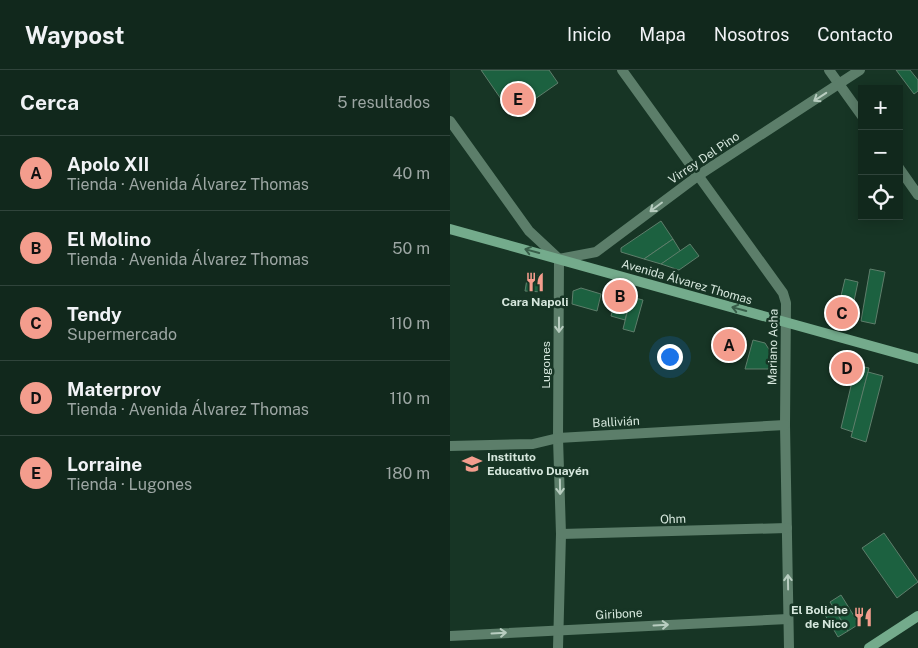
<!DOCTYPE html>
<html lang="es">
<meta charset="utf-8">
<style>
body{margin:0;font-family:"Public Sans",sans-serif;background:#1e3429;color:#f1f3f6}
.controls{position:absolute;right:15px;top:15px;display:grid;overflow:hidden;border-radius:0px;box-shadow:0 2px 12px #0003}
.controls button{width:45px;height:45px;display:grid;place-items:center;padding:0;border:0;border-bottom:1px solid #30443b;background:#11281c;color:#f1f3f6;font:25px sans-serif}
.you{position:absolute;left:219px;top:286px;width:18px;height:18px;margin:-12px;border:4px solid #fff;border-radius:50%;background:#1a73e8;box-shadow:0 0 0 8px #1a73e833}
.badge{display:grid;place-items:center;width:32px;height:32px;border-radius:50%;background:#f49d8d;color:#111;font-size:16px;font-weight:700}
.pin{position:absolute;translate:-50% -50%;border:2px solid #fff;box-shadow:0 1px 5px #0006}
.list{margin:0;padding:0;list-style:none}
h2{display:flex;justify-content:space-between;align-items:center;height:65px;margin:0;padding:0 20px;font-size:21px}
h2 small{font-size:16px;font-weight:400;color:#9ca6a3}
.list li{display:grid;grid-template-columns:32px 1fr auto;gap:15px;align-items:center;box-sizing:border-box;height:75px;padding:0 20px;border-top:1px solid #30443b}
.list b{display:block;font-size:19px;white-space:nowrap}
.list p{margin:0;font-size:16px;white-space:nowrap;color:#9ca6a3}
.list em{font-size:16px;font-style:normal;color:#9ca6a3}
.icon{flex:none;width:28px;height:28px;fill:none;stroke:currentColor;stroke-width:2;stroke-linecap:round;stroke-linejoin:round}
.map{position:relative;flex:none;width:468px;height:578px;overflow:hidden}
header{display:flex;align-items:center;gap:30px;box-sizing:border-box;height:70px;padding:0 25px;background:#11281c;border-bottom:1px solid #30443b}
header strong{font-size:24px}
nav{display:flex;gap:28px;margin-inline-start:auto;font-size:18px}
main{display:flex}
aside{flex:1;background:#11281c}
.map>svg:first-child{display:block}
.building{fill:#1c6140;stroke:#5e7e6b}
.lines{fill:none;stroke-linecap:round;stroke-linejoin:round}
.minor{stroke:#5c7e6a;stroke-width:10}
.secondary{stroke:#74ab8c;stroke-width:10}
.oneway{stroke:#b8cdc0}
.oneway2{stroke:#385e49}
.labels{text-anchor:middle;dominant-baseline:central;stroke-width:5;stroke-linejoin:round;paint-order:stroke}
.street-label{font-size:12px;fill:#d6e7dd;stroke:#173525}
.poi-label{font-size:12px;font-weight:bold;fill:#d6e7dd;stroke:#173525}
</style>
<header>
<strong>Waypost</strong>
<nav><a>Inicio</a><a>Mapa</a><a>Nosotros</a><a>Contacto</a></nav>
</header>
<main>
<aside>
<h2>Cerca<small>5 resultados</small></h2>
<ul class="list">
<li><span class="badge">A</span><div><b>Apolo XII</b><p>Tienda · Avenida Álvarez Thomas</p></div><em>40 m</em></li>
<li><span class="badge">B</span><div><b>El Molino</b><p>Tienda · Avenida Álvarez Thomas</p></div><em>50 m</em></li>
<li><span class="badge">C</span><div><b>Tendy</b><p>Supermercado</p></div><em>110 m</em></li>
<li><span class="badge">D</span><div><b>Materprov</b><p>Tienda · Avenida Álvarez Thomas</p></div><em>110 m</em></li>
<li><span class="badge">E</span><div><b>Lorraine</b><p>Tienda · Lugones</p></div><em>180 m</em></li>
</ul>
</aside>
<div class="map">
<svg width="468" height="578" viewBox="0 0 468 578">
<rect width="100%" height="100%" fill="#173525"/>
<!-- building -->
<g class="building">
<path d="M31,0H99L108,13L62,45Z"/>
<path d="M446,0H460L468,10V21L464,24Z"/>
<path d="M211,151L223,169L194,189L171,182V178Z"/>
<path d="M223,169L231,182L211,194L194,189Z"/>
<path d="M240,174L249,186L229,200L211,194Z"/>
<path d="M420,199L435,202L425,254L411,251Z"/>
<path d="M78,203L90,207L93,213V222L75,221Z"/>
<path d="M395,209L408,212L400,250L386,247Z"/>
<path d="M131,218L151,224L147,241L122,234L123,221Z"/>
<path d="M167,223L181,227L175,250L161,246Z"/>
<path d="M181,227L193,230L184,262L173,259Z"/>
<path d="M276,262L289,266L283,287L270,284Z"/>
<path d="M303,270L315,273L320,281L321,299H295Z"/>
<path d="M406,295L419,298L403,362L391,358Z"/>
<path d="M418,302L433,306L416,372L401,367Z"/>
<path d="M434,463L468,512L447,528L412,478Z"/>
<path d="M391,525L409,554L398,561L380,532Z"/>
<path d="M384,539L398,561L388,567L375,545Z"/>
</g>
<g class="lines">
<!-- minor -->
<g class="minor">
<path d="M172,0L333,223L336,233L335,355L339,578"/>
<path d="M379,0L412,46"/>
<path d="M0,51L79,161L109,189L108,368L111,464L108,578"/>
<path d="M449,98L468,125"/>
<path d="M109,189L146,182L249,105L410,0"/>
<path d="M0,376L83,374L108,368L335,355"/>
<path d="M111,464L337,458"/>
<path d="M0,566L338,549"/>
</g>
<!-- secondary -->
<g class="secondary">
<path d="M0,159L468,289"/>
<path d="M419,578L468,546"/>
</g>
</g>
<!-- one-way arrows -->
<defs><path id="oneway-shaft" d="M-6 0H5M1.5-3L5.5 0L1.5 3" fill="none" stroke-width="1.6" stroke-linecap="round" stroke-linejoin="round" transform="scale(1.25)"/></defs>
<g class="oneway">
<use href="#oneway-shaft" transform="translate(370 27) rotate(147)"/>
<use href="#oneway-shaft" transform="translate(206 137) rotate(143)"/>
<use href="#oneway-shaft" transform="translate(109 255) rotate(90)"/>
<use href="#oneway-shaft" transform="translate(110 417) rotate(89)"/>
<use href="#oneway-shaft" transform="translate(338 512) rotate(-91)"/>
<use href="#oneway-shaft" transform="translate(211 555) rotate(-3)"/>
<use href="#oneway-shaft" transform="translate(49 563) rotate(-3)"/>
</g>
<g class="oneway2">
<use href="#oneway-shaft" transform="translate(82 181) rotate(-165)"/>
<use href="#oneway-shaft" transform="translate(289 239) rotate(-165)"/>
</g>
<!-- icons -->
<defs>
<symbol id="restaurant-bare" viewBox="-9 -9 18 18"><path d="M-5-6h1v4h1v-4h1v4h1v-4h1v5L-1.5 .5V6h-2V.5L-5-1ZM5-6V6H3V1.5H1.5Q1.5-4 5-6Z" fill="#f49d8d" stroke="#173525" stroke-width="2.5" paint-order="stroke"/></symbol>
<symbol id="school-bare" viewBox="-9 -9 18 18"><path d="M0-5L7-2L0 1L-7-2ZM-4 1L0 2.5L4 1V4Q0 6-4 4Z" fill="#f49d8d" stroke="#173525" stroke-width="2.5" paint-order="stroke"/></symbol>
</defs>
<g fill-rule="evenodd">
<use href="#restaurant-bare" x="71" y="198" width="28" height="28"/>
<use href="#school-bare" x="8" y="380" width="28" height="28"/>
<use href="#restaurant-bare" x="399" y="533" width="28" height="28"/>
</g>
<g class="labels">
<!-- street labels -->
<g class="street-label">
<text transform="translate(254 88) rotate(-34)">Virrey Del Pino</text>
<text transform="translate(237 212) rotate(16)">Avenida Álvarez Thomas</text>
<text transform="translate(323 277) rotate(-89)">Mariano Acha</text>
<text transform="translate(96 295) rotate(-90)">Lugones</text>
<text transform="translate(166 352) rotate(-3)">Ballivián</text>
<text transform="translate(223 449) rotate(-2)">Ohm</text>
<text transform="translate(169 544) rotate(-3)">Giribone</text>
</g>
<!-- poi labels -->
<g class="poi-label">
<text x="85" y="232">Cara Napoli</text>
<text x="37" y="387" text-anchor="start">Instituto<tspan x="37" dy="14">Educativo Duayén</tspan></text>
<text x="398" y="540" text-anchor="end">El Boliche<tspan x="398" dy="14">de Nico</tspan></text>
</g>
</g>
</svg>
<div class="controls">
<button>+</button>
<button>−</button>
<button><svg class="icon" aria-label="locate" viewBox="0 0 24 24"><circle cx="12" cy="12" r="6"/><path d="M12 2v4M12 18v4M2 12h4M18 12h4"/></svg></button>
</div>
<div class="you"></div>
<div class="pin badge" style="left:279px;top:275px">A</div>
<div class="pin badge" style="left:170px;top:226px">B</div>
<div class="pin badge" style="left:392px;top:243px">C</div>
<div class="pin badge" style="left:397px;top:298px">D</div>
<div class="pin badge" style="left:68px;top:29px">E</div>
</div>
</main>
